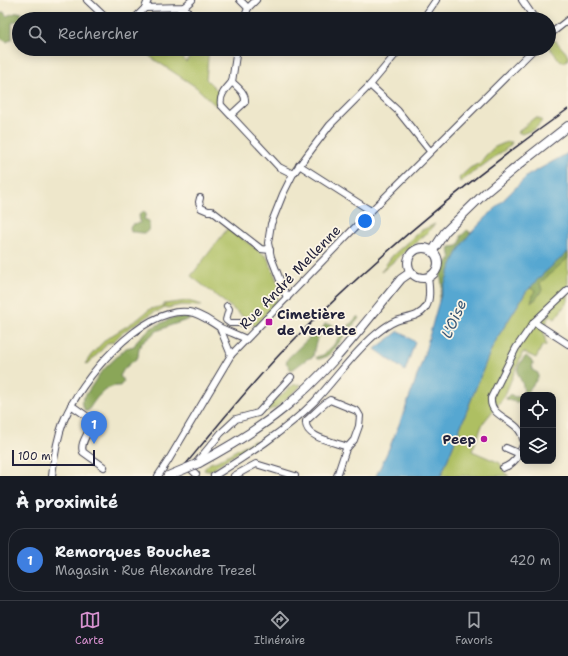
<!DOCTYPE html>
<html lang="fr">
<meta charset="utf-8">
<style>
body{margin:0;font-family:"Shantell Sans",sans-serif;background:#242831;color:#f1f3f6}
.controls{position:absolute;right:12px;bottom:12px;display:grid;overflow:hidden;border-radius:8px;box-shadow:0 2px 10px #0003}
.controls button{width:36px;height:36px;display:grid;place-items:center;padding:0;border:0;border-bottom:1px solid #363941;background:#171b24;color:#f1f3f6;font:20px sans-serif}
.scale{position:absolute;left:12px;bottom:10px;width:83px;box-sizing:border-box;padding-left:4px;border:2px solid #22223b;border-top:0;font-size:11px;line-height:14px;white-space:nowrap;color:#22223b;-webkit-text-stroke:3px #fcf5e5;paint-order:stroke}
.you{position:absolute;left:365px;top:221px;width:14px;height:14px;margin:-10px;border:3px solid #fff;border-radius:50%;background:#1a73e8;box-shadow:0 0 0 6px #1a73e833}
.badge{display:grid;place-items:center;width:26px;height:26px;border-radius:50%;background:#d690ce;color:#fff;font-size:13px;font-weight:700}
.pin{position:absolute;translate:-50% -33px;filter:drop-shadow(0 1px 2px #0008)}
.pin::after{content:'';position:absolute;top:21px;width:14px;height:12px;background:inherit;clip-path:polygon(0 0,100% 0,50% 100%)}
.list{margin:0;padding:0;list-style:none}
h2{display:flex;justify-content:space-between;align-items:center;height:52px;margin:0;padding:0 16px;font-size:17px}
h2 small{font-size:13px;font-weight:400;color:#9ea1a6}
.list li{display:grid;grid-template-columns:26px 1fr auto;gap:12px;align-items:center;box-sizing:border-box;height:64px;margin:0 8px 8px;padding:0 8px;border:1px solid #363941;border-radius:16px}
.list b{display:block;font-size:15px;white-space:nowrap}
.list p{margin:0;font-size:13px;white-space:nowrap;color:#9ea1a6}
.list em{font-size:13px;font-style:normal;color:#9ea1a6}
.icon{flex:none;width:22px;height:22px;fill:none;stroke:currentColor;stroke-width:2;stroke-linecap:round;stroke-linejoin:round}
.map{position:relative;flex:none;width:568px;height:476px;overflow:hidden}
.search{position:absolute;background:#171b24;box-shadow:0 2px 10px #0003;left:12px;right:12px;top:12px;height:44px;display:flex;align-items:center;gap:10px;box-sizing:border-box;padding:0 14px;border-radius:22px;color:#9ea1a6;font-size:15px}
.sheet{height:124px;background:#171b24}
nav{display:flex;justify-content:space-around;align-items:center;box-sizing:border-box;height:56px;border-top:1px solid #363941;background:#171b24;font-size:11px;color:#9ea1a6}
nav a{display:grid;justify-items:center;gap:2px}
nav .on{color:#d690ce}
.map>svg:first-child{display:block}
.green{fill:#aebf62;stroke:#68704e}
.forest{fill:#8aa658;stroke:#56644a}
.water{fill:#56a7d1;stroke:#3c6486}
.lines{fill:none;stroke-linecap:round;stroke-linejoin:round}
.minor-casing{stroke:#414051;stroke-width:8}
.major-casing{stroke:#414051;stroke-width:10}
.minor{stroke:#fff;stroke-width:6}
.major{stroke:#fff;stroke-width:8}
.rail{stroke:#22223b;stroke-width:1.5}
.major-bridge-casing{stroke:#414051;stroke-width:10;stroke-linecap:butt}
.major-bridge{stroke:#fff;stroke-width:8}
.poi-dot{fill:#b5179e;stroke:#fcf5e5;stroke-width:1.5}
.labels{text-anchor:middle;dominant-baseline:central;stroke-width:3.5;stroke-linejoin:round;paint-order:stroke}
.street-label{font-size:14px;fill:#22223b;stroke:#fcf5e5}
.poi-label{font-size:14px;font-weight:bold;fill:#22223b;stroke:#fcf5e5;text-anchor:start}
.water-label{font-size:15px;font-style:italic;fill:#375777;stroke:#fcf5e5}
</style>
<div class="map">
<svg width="568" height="476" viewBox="0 0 568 476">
<rect width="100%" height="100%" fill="#fcf5e5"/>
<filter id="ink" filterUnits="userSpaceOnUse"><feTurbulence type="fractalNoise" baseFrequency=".025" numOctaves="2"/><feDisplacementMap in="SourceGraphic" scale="8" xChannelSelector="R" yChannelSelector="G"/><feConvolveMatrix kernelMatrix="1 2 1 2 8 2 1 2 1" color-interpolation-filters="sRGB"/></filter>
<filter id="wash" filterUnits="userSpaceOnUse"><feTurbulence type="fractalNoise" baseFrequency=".012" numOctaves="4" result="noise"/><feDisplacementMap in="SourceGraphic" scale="16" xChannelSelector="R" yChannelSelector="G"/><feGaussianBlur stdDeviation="0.9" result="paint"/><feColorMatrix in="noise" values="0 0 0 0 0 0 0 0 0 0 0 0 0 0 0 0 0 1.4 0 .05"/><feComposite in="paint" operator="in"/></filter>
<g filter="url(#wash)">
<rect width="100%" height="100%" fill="#eee7cb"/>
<!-- green -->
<g class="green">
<path d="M555,40L568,55V59L564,63L563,61L561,62L549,47V45Z"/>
<path d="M142,49H169L178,52L186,62L197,49H209L206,79L219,92L217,99L218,105L216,106L196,87L152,58Z"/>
<path d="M534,118H538L542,121L535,129L522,134L518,132Z"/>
<path d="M507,142H512L510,146L460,182L459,178L470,168L480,163L486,155L495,147Z"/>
<path d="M435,224L426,234L381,272L392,256L420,231Z"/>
<path d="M228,228L267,257L280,288L276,303L255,326L191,276Z"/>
<path d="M568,252V301L555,319L549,315C546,321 547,327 544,332L546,345L542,346L536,358L523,352L504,397L483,423L472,451L500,463L505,473L509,476H441L490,352L499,335L526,292L543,274Z"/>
<path d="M187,301L202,305L200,306L181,305L168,308L166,307L160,311L154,312L122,333L113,342L108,343L89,363L85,364L91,355L106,339L138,319L150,309L164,306V304Z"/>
<path d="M300,384L301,386L275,408L267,411L265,409L293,385Z"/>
<path d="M254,440L256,443L225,460L212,470L207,471L204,470L206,467L210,463L217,461Z"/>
</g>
<!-- forest -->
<g class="forest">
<path d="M4,12L6,16L18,12L22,13L19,20L12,23V39L7,42L0,38V14Z"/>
<path d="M144,211L146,214L144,219L149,221C150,239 141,231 131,232L130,227L133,224L140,223L139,215Z"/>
<path d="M467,230L470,232V236L440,306C437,300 441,294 442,287C442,279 439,274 441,266L451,260L449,249L450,247L458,246L461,240V236Z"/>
<path d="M568,252V258L540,283L542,290L535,300L531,302L535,290L530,288L532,284L556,260Z"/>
<path d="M358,316L359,318L328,356L320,359H317L316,357L323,355L333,346L341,334Z"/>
<path d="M188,317L190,319L169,326L157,331L142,343L139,348L138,357L124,369L120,376L124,381L120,386C105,385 95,399 88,411H85L81,402L101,372L126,348L134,346L139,338L151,328L172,318Z"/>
<path d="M325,324L333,325L334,329C332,330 330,330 327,330C315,335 315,347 313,357L307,359L292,370L290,369L289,366L286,363L288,358L308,339L310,334L313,332L320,333Z"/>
<path d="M526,356L533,362L532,370L538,373V378L525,395H523L522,401L516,402L507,400L506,398L510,394L515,397L523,395C527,377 507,376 526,356Z"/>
</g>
<!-- water -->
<g class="water">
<path d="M568,153V252L543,274L526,292L499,335L490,352L441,476H376C395,438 410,398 423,358C435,319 444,269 468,236L527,176Z"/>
<path d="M399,331L415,342L405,371L375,349Z"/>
</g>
</g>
<g filter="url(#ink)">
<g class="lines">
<defs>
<g id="minor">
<path d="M87,0L107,19"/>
<path d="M240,0L248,8"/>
<path d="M522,0L535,19"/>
<path d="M184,7L193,19"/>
<path d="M145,8L184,7L192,0"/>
<path d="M180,8L181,19"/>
<path d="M134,19L145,8L148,0"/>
<path d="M244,19L248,8L256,0"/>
<path d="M423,19L436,0"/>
<path d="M549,35L568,20"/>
<path d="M232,82C226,89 219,95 221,105L279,167L293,174"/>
<path d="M232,82L237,49"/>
<path d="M370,85L398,111L430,151"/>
<path d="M231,115L245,102C246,93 238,88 232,82"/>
<path d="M299,165L371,211"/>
<path d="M200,198L199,202L201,208L208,211H212L261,249L270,250"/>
<path d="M287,298L271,257L268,243L271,224L283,194L293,174L330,125L370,85L400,49"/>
<path d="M227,306L229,309L226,320L230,323H246"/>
<path d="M534,322L568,344"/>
<path d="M220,328L231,355"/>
<path d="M71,405L92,420C91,432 79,442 83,452L104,467"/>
<path d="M523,439C519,418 489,419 491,398L516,348L534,322L568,290"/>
<path d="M506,448L520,454"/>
<path d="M503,468C514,464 519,456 523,445"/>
<path d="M196,474L191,469L221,433L236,419L258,413L291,377"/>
<path d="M52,476C54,457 57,438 64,420C80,381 141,306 189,312C202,314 210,322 221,328C229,332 238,335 246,339"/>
<path d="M158,476L168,461L231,355L371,211L534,49"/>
<path d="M214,476C249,454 285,431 314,402C335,380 352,354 376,334C382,329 389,324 396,321C406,317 419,318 426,307C431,299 429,286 428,277"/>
<path d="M234,476L256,464L295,476"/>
<path d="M337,476L346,449L354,440L359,426L360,416L357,411L330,400C324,403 312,416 306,421C304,438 335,442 348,447"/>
</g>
<g id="major">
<circle cx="423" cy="263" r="15"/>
<path d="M432,252L445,232L485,193L526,159L568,126"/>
<path d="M199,463C229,447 257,430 283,409C329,372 364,324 401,279L411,272"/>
</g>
</defs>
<!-- minor casing -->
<use href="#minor" class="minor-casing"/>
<!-- major casing -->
<use href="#major" class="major-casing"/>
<!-- minor -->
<use href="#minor" class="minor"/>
<!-- major -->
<use href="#major" class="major"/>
<!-- rail -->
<path class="rail" d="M176,476C210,435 243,393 280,354C368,263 465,182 568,109"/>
<defs>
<path id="major-bridge" d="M168,476L199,463"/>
</defs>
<!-- major-bridge casing -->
<use href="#major-bridge" class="major-bridge-casing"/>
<!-- major-bridge -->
<use href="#major-bridge" class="major-bridge"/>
</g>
</g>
<!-- markers -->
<g class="poi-dot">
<rect x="265" y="318" width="8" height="8" rx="2"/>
<circle cx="484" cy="439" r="4"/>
</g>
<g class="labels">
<!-- street labels -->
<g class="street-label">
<text transform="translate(290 277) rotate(-46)">Rue André Mellenne</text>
</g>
<!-- poi labels -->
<g class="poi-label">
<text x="277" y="314">Cimetière<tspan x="277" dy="16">de Venette</tspan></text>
<text x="476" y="439" text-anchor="end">Peep</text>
</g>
<!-- water labels -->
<g class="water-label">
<text transform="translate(454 319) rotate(-66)">L'Oise</text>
</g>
</g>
</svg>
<div class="controls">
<button><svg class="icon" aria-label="locate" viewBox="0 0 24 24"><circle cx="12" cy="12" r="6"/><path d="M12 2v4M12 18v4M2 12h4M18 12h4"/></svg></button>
<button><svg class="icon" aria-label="layers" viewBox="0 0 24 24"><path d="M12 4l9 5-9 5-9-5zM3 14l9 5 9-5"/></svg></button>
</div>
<div class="scale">100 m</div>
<div class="you"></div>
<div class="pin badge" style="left:94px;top:444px;background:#3f7fe0">1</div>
<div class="search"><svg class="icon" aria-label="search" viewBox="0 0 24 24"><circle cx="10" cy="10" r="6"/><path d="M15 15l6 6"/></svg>Rechercher</div>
</div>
<section class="sheet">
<h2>À proximité<small></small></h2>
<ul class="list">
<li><span class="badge" style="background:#3f7fe0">1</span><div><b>Remorques Bouchez</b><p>Magasin · Rue Alexandre Trezel</p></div><em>420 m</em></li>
</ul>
</section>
<nav>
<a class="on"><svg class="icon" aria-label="map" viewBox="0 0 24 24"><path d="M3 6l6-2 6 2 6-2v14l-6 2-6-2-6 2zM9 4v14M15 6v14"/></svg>Carte</a>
<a><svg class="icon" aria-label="directions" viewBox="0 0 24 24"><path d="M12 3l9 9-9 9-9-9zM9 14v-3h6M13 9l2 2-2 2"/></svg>Itinéraire</a>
<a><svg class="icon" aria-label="saved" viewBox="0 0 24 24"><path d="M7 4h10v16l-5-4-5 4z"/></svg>Favoris</a>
</nav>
